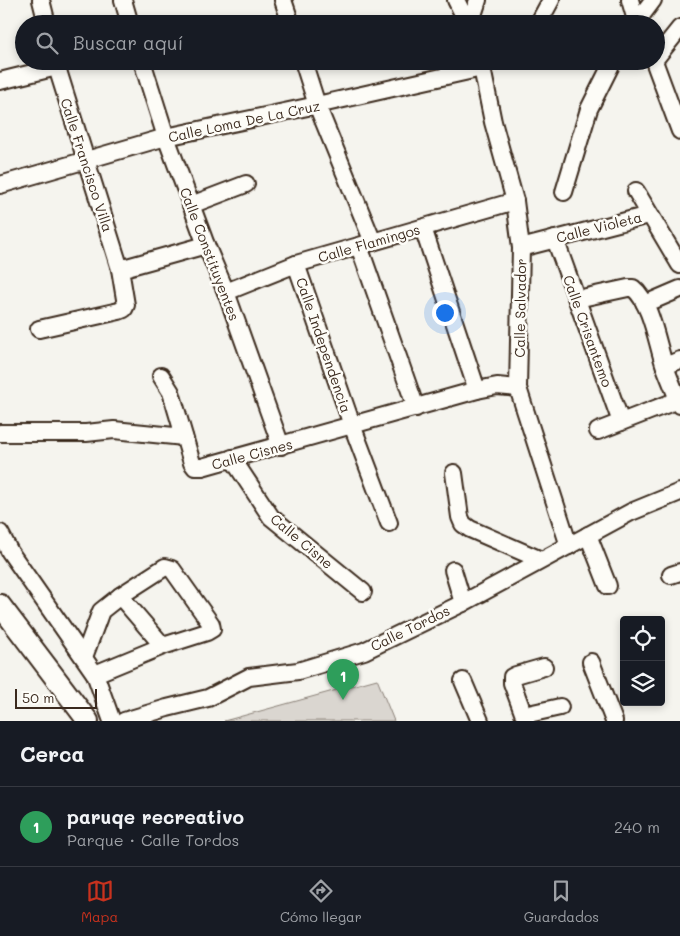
<!DOCTYPE html>
<html lang="es">
<meta charset="utf-8">
<style>
body{margin:0;font-family:Mali,sans-serif;background:#242831;color:#f1f3f6}
.controls{position:absolute;right:15px;bottom:15px;display:grid;overflow:hidden;border-radius:5px;box-shadow:0 2px 8px #0003}
.controls button{width:45px;height:45px;display:grid;place-items:center;padding:0;border:0;border-bottom:1px solid #363941;background:#171b24;color:#f1f3f6;font:25px sans-serif}
.scale{position:absolute;left:15px;bottom:12px;width:82px;box-sizing:border-box;padding-left:5px;border:2px solid #3b2a1e;border-top:0;font-size:14px;line-height:18px;white-space:nowrap;color:#3b2a1e;-webkit-text-stroke:4px #fdfcf7;paint-order:stroke}
.you{position:absolute;left:444px;top:312px;width:18px;height:18px;margin:-12px;border:4px solid #fff;border-radius:50%;background:#1a73e8;box-shadow:0 0 0 8px #1a73e833}
.badge{display:grid;place-items:center;width:32px;height:32px;border-radius:50%;background:#c8321e;color:#fff;font-size:16px;font-weight:700}
.pin{position:absolute;translate:-50% -41px;filter:drop-shadow(0 1px 2px #0008)}
.pin::after{content:'';position:absolute;top:26px;width:18px;height:15px;background:inherit;clip-path:polygon(0 0,100% 0,50% 100%)}
.list{margin:0;padding:0;list-style:none}
h2{display:flex;justify-content:space-between;align-items:center;height:65px;margin:0;padding:0 20px;font-size:21px}
h2 small{font-size:16px;font-weight:400;color:#9ea1a6}
.list li{display:grid;grid-template-columns:32px 1fr auto;gap:15px;align-items:center;box-sizing:border-box;height:80px;padding:0 20px;border-top:1px solid #363941}
.list b{display:block;font-size:19px;white-space:nowrap}
.list p{margin:0;font-size:16px;white-space:nowrap;color:#9ea1a6}
.list em{font-size:16px;font-style:normal;color:#9ea1a6}
.icon{flex:none;width:28px;height:28px;fill:none;stroke:currentColor;stroke-width:2;stroke-linecap:round;stroke-linejoin:round}
.map{position:relative;flex:none;width:680px;height:721px;overflow:hidden}
.search{position:absolute;background:#171b24;box-shadow:0 2px 8px #0003;left:15px;right:15px;top:15px;height:55px;display:flex;align-items:center;gap:12px;box-sizing:border-box;padding:0 18px;border-radius:28px;color:#9ea1a6;font-size:19px}
.sheet{height:145px;background:#171b24}
nav{display:flex;justify-content:space-around;align-items:center;box-sizing:border-box;height:70px;border-top:1px solid #363941;background:#171b24;font-size:14px;color:#9ea1a6}
nav a{display:grid;justify-items:center;gap:2px}
nav .on{color:#c8321e}
.map>svg:first-child{display:block}
.green{fill:#dad6d0;stroke:#8a8077}
.lines{fill:none;stroke-linecap:round;stroke-linejoin:round}
.minor-casing{stroke:#3b2a1e;stroke-width:20}
.major-casing{stroke:#3b2a1e;stroke-width:24}
.minor{stroke:#fdfcf7;stroke-width:16}
.major{stroke:#fdfcf7;stroke-width:20}
.labels{text-anchor:middle;dominant-baseline:central;stroke-width:5;stroke-linejoin:round;paint-order:stroke}
.street-label{font-size:14px;fill:#3b2a1e;stroke:#fdfcf7}
</style>
<div class="map">
<svg width="680" height="721" viewBox="0 0 680 721">
<rect width="100%" height="100%" fill="#f5f4ee"/>
<filter id="ink" filterUnits="userSpaceOnUse"><feTurbulence type="fractalNoise" baseFrequency=".02" numOctaves="2"/><feDisplacementMap in="SourceGraphic" scale="10" xChannelSelector="R" yChannelSelector="G"/><feConvolveMatrix kernelMatrix="1 2 1 2 8 2 1 2 1" color-interpolation-filters="sRGB"/></filter>
<g filter="url(#ink)">
<!-- green -->
<path class="green" d="M377,679L394,721H224Z"/>
<g class="lines">
<defs>
<g id="minor">
<path d="M41,0L47,24"/>
<path d="M123,0L130,24"/>
<path d="M283,0L291,24"/>
<path d="M456,0L468,24"/>
<path d="M630,0L637,24"/>
<path d="M470,24L478,0"/>
<path d="M538,24L551,0"/>
<path d="M635,24L653,0"/>
<path d="M656,58L680,28"/>
<path d="M142,61L166,137L206,245L226,292L281,446"/>
<path d="M303,61L317,105L373,242"/>
<path d="M654,61L680,131"/>
<path d="M482,68L493,122L515,201L521,248L518,388L569,546"/>
<path d="M0,81L57,67"/>
<path d="M0,185L166,137L317,105L482,68L487,61"/>
<path d="M636,191L680,265"/>
<path d="M564,192L589,109L613,61"/>
<path d="M191,205L246,184"/>
<path d="M423,228L477,390"/>
<path d="M555,239L621,422"/>
<path d="M359,246L416,408"/>
<path d="M521,248L649,215"/>
<path d="M296,264L352,425L389,523"/>
<path d="M120,269L206,245"/>
<path d="M226,292L296,264L515,201"/>
<path d="M577,299L628,288H633C651,302 657,343 664,364C669,378 675,391 680,405"/>
<path d="M645,304L680,289"/>
<path d="M39,329L119,311L124,309L126,305L120,269L55,61"/>
<path d="M665,366L680,360"/>
<path d="M161,376L171,392L192,463L195,467H202L477,390L497,386L518,388"/>
<path d="M598,431L678,400"/>
<path d="M0,433H86L114,430L184,437"/>
<path d="M232,458L271,517L363,592"/>
<path d="M454,473L460,517L463,524L470,529L541,560"/>
<path d="M0,533L10,552L95,674L112,721"/>
<path d="M588,535L608,586"/>
<path d="M453,570L463,603"/>
<path d="M671,575L680,572"/>
<path d="M120,596L163,646"/>
<path d="M84,657L101,611L120,596L165,567L172,569L211,624L212,629L207,632L163,646L95,674"/>
<path d="M591,662L614,721"/>
<path d="M463,681L480,721"/>
<path d="M524,715L560,707"/>
<path d="M124,721L167,708L208,698L249,677L298,671L364,651L463,603L631,512L680,492"/>
<path d="M526,721L512,683V677L516,675L544,667"/>
</g>
<path id="major" d="M0,605L88,721"/>
</defs>
<!-- minor casing -->
<use href="#minor" class="minor-casing"/>
<!-- major casing -->
<use href="#major" class="major-casing"/>
<!-- minor -->
<use href="#minor" class="minor"/>
<!-- major -->
<use href="#major" class="major"/>
</g>
</g>
<g class="labels">
<!-- street labels -->
<g class="street-label">
<text transform="translate(244 121) rotate(-12)">Calle Loma De La Cruz</text>
<text transform="translate(87 165) rotate(72)">Calle Francisco Villa</text>
<text transform="translate(599 227) rotate(-14)">Calle Violeta</text>
<text transform="translate(369 243) rotate(-16)">Calle Flamingos</text>
<text transform="translate(210 254) rotate(69)">Calle Constituyentes</text>
<text transform="translate(520 308) rotate(-89)">Calle Salvador</text>
<text transform="translate(588 331) rotate(70)">Calle Crisantemo</text>
<text transform="translate(324 345) rotate(71)">Calle Independencia</text>
<text transform="translate(252 454) rotate(-15)">Calle Cisnes</text>
<text transform="translate(302 541) rotate(40)">Calle Cisne</text>
<text transform="translate(410 628) rotate(-26)">Calle Tordos</text>
</g>
</g>
</svg>
<div class="controls">
<button><svg class="icon" aria-label="locate" viewBox="0 0 24 24"><circle cx="12" cy="12" r="6"/><path d="M12 2v4M12 18v4M2 12h4M18 12h4"/></svg></button>
<button><svg class="icon" aria-label="layers" viewBox="0 0 24 24"><path d="M12 4l9 5-9 5-9-5zM3 14l9 5 9-5"/></svg></button>
</div>
<div class="scale">50 m</div>
<div class="you"></div>
<div class="pin badge" style="left:343px;top:700px;background:#2e9e5b">1</div>
<div class="search"><svg class="icon" aria-label="search" viewBox="0 0 24 24"><circle cx="10" cy="10" r="6"/><path d="M15 15l6 6"/></svg>Buscar aquí</div>
</div>
<section class="sheet">
<h2>Cerca<small></small></h2>
<ul class="list">
<li><span class="badge" style="background:#2e9e5b">1</span><div><b>paruqe recreativo</b><p>Parque · Calle Tordos</p></div><em>240 m</em></li>
</ul>
</section>
<nav>
<a class="on"><svg class="icon" aria-label="map" viewBox="0 0 24 24"><path d="M3 6l6-2 6 2 6-2v14l-6 2-6-2-6 2zM9 4v14M15 6v14"/></svg>Mapa</a>
<a><svg class="icon" aria-label="directions" viewBox="0 0 24 24"><path d="M12 3l9 9-9 9-9-9zM9 14v-3h6M13 9l2 2-2 2"/></svg>Cómo llegar</a>
<a><svg class="icon" aria-label="saved" viewBox="0 0 24 24"><path d="M7 4h10v16l-5-4-5 4z"/></svg>Guardados</a>
</nav>
